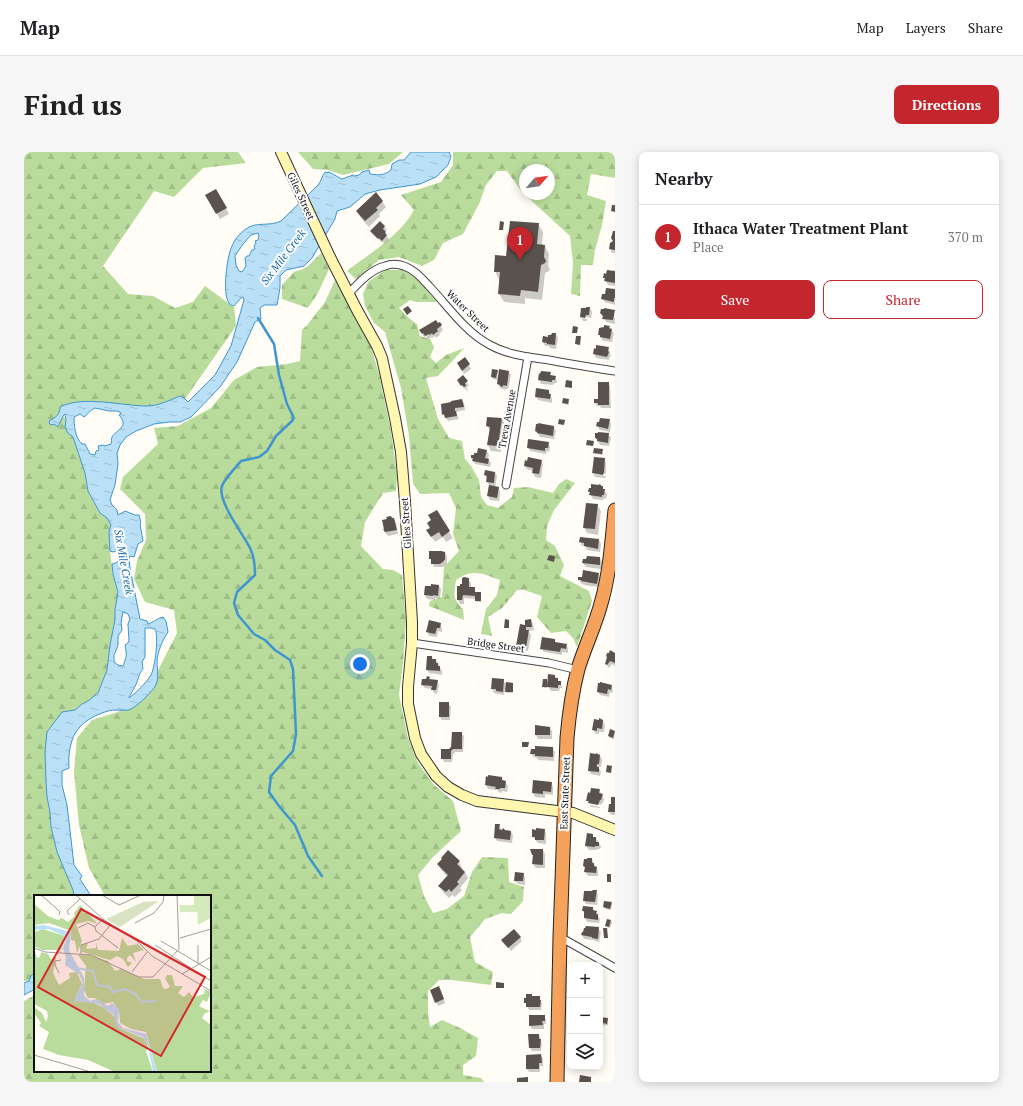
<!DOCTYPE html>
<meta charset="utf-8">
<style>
body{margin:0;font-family:"PT Serif",serif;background:#f6f6f6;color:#202124}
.controls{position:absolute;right:12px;bottom:12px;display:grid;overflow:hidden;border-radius:8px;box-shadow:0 2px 10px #0003}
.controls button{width:36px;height:36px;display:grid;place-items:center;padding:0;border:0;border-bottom:1px solid #e0e0e0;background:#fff;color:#202124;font:20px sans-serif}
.compass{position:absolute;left:495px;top:12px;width:36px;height:36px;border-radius:50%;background:#fff;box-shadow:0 2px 10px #0003;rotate:61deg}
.you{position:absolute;left:336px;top:512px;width:14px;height:14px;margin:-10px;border:3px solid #fff;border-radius:50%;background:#1a73e8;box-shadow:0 0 0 6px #1a73e833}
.badge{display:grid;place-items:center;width:26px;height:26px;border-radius:50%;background:#c4262e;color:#fff;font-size:13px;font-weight:700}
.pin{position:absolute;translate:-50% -33px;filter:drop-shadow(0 1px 2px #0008)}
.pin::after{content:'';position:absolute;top:21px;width:14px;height:12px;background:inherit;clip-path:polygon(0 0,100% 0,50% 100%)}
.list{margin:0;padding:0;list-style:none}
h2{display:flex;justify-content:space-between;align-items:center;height:52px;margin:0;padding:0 16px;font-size:17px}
h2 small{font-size:13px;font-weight:400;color:#757577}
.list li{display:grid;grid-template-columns:26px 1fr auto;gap:12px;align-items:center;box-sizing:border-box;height:64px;padding:0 16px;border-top:1px solid #e0e0e0}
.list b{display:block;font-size:15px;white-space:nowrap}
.list p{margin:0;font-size:13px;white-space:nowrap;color:#757577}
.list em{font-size:13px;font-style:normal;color:#757577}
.actions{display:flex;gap:8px;padding:12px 16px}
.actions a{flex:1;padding:9px 0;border:1px solid #c4262e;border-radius:8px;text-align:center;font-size:14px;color:#c4262e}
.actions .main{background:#c4262e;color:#fff}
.icon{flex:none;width:22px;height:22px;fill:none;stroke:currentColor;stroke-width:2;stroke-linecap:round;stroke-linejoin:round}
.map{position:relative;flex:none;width:591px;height:930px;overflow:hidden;border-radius:8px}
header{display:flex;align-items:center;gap:24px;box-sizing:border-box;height:56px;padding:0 20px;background:#fff;border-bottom:1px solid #e0e0e0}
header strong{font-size:19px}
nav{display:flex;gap:22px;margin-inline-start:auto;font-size:14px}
.intro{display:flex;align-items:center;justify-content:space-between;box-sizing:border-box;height:96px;padding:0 24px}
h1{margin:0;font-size:28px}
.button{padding:10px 18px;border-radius:8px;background:#c4262e;color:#fff;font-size:14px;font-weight:700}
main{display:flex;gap:24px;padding:0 24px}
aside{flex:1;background:#fff;border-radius:8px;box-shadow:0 2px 10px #0003}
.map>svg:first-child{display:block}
.forest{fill:url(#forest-firs);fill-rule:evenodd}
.water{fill:url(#water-ripples);stroke:#3f96cf;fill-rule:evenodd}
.shadow{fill:#0003}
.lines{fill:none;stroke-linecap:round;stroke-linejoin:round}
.stream{stroke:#3f96cf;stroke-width:2.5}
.building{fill:#5a524d}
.street-casing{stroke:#444;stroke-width:9}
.secondary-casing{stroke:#333;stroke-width:12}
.highway-casing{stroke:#222;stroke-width:15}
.street{stroke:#fff;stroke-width:7}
.secondary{stroke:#fff6b0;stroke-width:10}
.highway{stroke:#f5a25d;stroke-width:13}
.labels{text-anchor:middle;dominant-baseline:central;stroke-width:4;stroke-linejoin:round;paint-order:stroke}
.street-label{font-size:10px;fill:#111;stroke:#fff}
.water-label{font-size:11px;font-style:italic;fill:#1768a6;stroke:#fff}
.inset-river{fill:none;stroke:#b9e0f7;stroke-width:2}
.inset-road{fill:none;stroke:#a09f9a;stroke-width:1}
.view{fill:#d62828;fill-opacity:0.15;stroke:#d62828;stroke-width:2}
.inset-edge{fill:none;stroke:#111;stroke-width:2}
</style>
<header>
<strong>Map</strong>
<nav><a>Map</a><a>Layers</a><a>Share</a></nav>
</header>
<div class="intro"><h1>Find us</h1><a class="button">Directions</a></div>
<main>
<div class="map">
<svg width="591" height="930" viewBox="0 0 591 930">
<defs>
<pattern id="forest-firs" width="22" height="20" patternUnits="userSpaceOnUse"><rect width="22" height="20" fill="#b9dc9c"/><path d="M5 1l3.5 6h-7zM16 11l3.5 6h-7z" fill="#9ebc85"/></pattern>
<pattern id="water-ripples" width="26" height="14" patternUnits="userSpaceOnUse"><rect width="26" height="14" fill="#b9e0f7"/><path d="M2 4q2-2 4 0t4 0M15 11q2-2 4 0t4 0" fill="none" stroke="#9ebfd3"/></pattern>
</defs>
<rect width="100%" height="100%" fill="#fffdf5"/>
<!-- forest -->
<g class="forest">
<path d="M0,0H214L222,11L179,16L150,45L130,39L79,114L104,142L129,144L151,156L169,150L181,134L207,153L210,154L212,174L161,247L156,244C146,248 134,254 123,254C98,254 59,243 36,255C36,263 31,267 25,271L39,264L42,268C41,276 43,279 49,285L61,321L64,339L76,361L83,366L87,373L85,380L86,399L89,422L94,440L91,458V468L86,493L83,518L74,541L64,549L58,552L51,558L23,645L26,660L27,675L33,700L49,738L50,744H11V821L7,824L5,829H0Z"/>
<path d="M274,0H379L365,12L319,23L304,18L289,17Z"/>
<path d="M429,0H591V26L567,22L563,43L582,49L578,73L571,98L569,113H557L556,144L547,142L549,111L546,84L498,40L483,19H473L462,33L456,50L439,82L419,91L410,108L398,114L375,105L355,108L332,127L323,119C346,101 376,84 390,58L377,43L417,30L429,13ZM501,18H525V42H501Z"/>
<path d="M297,101L305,117L294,141L284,156L258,147V133L270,120L282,116Z"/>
<path d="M361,118H378L394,127L416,150H392L386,148L375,156L386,167L393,172L396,184L406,187L410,195L406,205L412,211L422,203L440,196L433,204L414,224L402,226L414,267L425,286L438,289L441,307L447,314L455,328L457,345L463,353L474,356L488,345L490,336L504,335L529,341L535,332L542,327L551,331L530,358L523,374L522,388L531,394L540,413L536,424L565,439L568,449L553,495L549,486L542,479L527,481L513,465L518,444L500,438H493L478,456L464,465L468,484L457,482L462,457L473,443L476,428C459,422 449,416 432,428C430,443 428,446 439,457L440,468L405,454L406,449L418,445L420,415L435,399L429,382L432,356L425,341L396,342L389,331L385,284L377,236L361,180L350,171L341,154L339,142L344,130Z"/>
<path d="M311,128L346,191L356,226L367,279L373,323L372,339L359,341L341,370L337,394L359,417L369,418L378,423L382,469L379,511L375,543L384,586L394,611L410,633L429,649L437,679L409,705L394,723L400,744L409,761L423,757L440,744L448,720L458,705L484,706L485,730L500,735L499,749L487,762L478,761L461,767L446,785L451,810L469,820L467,833L428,828H415L404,839V859L406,875L418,868L436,876L454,886L452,904L439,913V923L457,926L460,930H0V849L11,843V919H186V744H81L65,716L55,673L50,620L53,586L68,568L94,560L123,540L153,481L150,458L121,450L110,427L113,409L122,388L121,362L96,337L99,325L134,292L130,276L154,274L187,256L210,228L233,215L263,212L276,209L278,178L284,172L301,150Z"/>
</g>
<!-- water -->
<g class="water">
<path d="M387,0H425L427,5L424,13L412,25L396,32L356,38L341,42L326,55L313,59L311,67L288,106L280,114L262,118L256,124V136L253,153H240L236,156L237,167L231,170L213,210L196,235L167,265L156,270H145L130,272L112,279L102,285L96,293L93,301L94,312L91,333L86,348L88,353L93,358L94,363L101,359L111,363H115L117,371L116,372L119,389L114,392L110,405L105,404L106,416L116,467L123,469L124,472C130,470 134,466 139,465L142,469L144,480C138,489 134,499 133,509C133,518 136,528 130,536C125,542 113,555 105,558C98,559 90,557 84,559C74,562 61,568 55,576C46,586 44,603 45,616L38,619V633L43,653L50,713L58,724L56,727L67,744H50L49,738L33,700L27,675L26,660L23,645L22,630L21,600L23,580L38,560L51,558L58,552L64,549L74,541L83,518L86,493L91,468V458L94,440L89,422L88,412L92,411L95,408L94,398L89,400L86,399L85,380L87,373L83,366L76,361L64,339L61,321L49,285L44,281L41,275L42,268L41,262L39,264L34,275L30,272L27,273L25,271L26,268C32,266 36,262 36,255C59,243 98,254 123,254C134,254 146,248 156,244L161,247L164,250L191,223L207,194L220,148L219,145L217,146L210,154C208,153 206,154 205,151C198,142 203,104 208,94C211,87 215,82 222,77C232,69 246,75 257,69L293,34C297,30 298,24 301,20L304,21V20C309,21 313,25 318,27L329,23L331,24L335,23L338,20L345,18L346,22C355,23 359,24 367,18L368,12L375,8H380ZM234,81L235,84L234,88L231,89L232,91L230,94L231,97L228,98L225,104H223L221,106L222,114L218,120L215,119L212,113L211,104L219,92L227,83ZM71,256L85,259H93L96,260L97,262L95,263C106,275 92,278 88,285C87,287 88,290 87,292L81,294L79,293L74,294L75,298L72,299L71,303L66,302L61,292H58C51,286 50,273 50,265L56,262L60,265C64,262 66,258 71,256ZM99,460L104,462L106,467L104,472L105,489L104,491L101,493C101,495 102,497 102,499C103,504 101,509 99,514L94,513L90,510V502L91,501L94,493V484L98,478L97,470ZM121,476H127L131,477C135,484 131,515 127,523C122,531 113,540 105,546V545C107,542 112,533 113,530C115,525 115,521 119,517L118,510L121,505Z"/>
<path d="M10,821H11V837L0,843V831L5,829L7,824Z"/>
</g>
<!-- shadow -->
<g class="shadow">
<path d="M192,38L205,62L196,67L182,44Z"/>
<path d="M358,49L362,55L355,62L356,64L345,75L336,65L333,59Z"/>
<path d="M356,70L363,78L361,80L365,88L360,92L358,89L357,90L347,79Z"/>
<path d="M514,72L519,80L518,94H521L525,102L524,113L526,118L525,119L521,121L518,148L501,146V152L480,150L475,142V128L471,119L483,105Z"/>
<path d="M591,80V101H588L586,97L590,90Z"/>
<path d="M591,120V134L584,133L580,126Z"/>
<path d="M591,138V153L581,150L578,146Z"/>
<path d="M566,156L568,160L567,166L558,164V166L563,167V169H559L557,165Z"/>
<path d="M590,159L591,172L582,170L577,161Z"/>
<path d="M416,172L419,178L415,182L416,183L412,186L411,184L408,186V185L404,187L402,184L400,185L396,178Z"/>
<path d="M585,175L590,181L588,190L579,189L575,183Z"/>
<path d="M532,182L534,186L532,197L526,196L525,194H521L519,190Z"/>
<path d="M584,196L586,200V202L587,204V205H585V208L572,206L570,202Z"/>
<path d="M441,207L447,217L440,222L434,211Z"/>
<path d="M473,218L474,220L473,225L475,226L485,220L487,223L484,237H481V238L476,236L474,232V228L469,227L468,225Z"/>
<path d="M526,221L528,224L531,225L533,229V231H530L529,233L517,232L515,228Z"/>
<path d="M439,224L445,234L442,235L444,238L443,239L441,236L440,237L436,231Z"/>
<path d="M584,231L586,234L587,256H577L576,254H573L571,251L575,248Z"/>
<path d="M525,239L528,247V251L514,248L512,245Z"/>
<path d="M438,248L440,251L441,258L432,260L435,267L424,269L419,262Z"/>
<path d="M544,248L545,249V253L540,252L539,251Z"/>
<path d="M464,266L478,267L481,273L477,300L467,299L464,293L466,279L463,274Z"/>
<path d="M585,268L587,272L586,280L576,278L573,274Z"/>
<path d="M530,275L532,279L530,287L516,285L512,279Z"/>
<path d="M584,282L587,286L585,294L576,293L572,286Z"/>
<path d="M524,291L526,295L525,300L523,299L522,302L506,299L504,295Z"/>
<path d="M578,298L579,303L571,302L570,301Z"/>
<path d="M463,299L465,303L464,307L467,311L466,315L451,312L448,306Z"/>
<path d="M580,307L582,311V322L570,320V322L582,324L581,326L571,325L569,321Z"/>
<path d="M517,309L519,312L517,326L511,325L509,321L510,319L503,317L501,314Z"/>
<path d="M471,320L473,324L471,336H474L476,340L475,349L466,348L464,344L465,333L461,323Z"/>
<path d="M577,335L583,342L582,347L580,346L579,348L569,347L565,339Z"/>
<path d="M573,353L577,359L574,383L563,381L560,375Z"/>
<path d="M412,360L429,386L422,390L419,385L411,390L404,379L408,376L409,369Z"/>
<path d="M370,367L372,371L374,382L364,384L360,379L359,369Z"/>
<path d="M557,386L575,388L577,392L576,400L563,398L561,394H558L556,390Z"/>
<path d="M421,400L423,404V412L420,415H410L406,406Z"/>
<path d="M576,406L578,410L577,417L562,415L559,411L560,408Z"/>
<path d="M574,422L576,426L575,435L560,433L557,431L555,428Z"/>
<path d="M444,427L447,431V436H450L452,441H456L457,443V450H453L452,447L440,446V452H436L434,448L439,433Z"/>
<path d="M415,434L417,437L416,447L411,446V448L403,447L401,443Z"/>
<path d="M482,446L484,447L483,451L481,449Z"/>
<path d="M507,468L509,472L510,478L504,479L507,483L504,499L496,498L494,494L497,474L503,475Z"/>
<path d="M416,472L418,476V480L414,479L413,485L405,484L403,480Z"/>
<path d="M530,488L532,491L542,493L544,496V501L538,500V503L520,500L517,496Z"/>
<path d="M591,502V514L588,512L585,516L582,512Z"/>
<path d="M408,505L409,508H412L418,519V523L405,521L403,518Z"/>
<path d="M531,524L538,534V536H536L535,539H527L523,533V536H520L519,534L523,528L525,532Z"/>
<path d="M405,525L407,529H413L415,533L413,542L410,541L408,537L401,536L398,533Z"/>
<path d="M479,528L481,531L488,532L489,533V541H483L481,537L480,543L470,541L468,537Z"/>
<path d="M587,534L589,538L588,541L586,540L585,545L576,543L574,540Z"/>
<path d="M424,551L427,555L426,568H418L416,565Z"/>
<path d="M579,569L581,573L580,580H575V582H572L569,578Z"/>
<path d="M526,576L528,579V587H514L512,583Z"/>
<path d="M591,580L590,587L586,586L585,584Z"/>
<path d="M437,581L440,584L439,600H431L429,603L428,610H420L418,606L425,598Z"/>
<path d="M528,596L531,600L530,609L514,608L513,606L510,605L507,602Z"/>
<path d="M576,604L578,607L577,615H575V616L577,620L576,624L567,622L565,618Z"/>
<path d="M477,626L484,634L483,640L478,639V641L475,640L473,638L464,637L462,633Z"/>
<path d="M510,629L527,631L529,635V643L521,642V646L511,645L509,641Z"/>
<path d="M575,638L580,647L579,651H578L577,653L565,650V651L563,649Z"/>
<path d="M591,647V663H587L585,659Z"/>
<path d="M566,653L576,655V656L567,655Z"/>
<path d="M475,673L477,678L487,680L489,683L488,691L473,689L471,686Z"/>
<path d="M520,678L522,681V692L514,691L509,685Z"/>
<path d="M568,683L570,686H572L577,695L576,697H573V698H565L562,694Z"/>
<path d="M519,698L521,702V716H512L509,712L510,704L509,702Z"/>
<path d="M568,707L570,712L574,719V724H564L561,720L562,717L560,714Z"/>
<path d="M435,710L438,716L437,717L441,720L444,726L436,736L438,738L431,745L428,743L425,746L419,740L415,734L424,725L417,718L414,712Z"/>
<path d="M499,722L501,725V733L494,732L491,729Z"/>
<path d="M572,739L574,743L573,753L562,752L560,748Z"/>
<path d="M587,751L588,753L587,758L581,757L580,755Z"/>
<path d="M568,756L570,759L572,760L576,767L575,771L563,770L561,766V762L559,759Z"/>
<path d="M584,768L587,769L588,771L586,776L583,775L582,774Z"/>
<path d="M574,776L577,780L575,790L571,789L570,788L560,787L558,783Z"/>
<path d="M496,785L498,789L487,799L481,792Z"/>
<path d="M417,839L421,851L414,854L412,850Z"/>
<path d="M509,845H515L518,852L517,858H505L501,850Z"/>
<path d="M520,864L522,868V872H520V877H508L506,873Z"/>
<path d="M576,866L584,867V873L576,874Z"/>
<path d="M515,883L517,887L518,895H517V899H508L506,896Z"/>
<path d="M576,902H578L579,907H576Z"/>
<path d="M517,903L519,907V914H516V920H505L503,917Z"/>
</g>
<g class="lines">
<!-- stream -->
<path class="stream" d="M234,166L250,192L255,223L263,252L269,264V268L252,284L243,299L235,305L217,309C212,315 200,328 198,334C193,349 219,382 226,396C230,404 231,413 231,423L213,440L210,451L214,463L230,482L241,488L251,498L266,508L269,517L272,582L269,599L247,624L245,640L255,654L271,673L284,704L298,724"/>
</g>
<!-- building -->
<g class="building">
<path d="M192,37L203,56L192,62L181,43Z"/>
<path d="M352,40L359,49L352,56L354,58L341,69L332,59Z"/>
<path d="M588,53H591V60L587,59Z"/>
<path d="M356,69L361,74L359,77L362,80L361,81L363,83L358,89L355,86L354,87L346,79Z"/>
<path d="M476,69L480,70L479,78H475Z"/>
<path d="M486,69L515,71L513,92L521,93L520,105L522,109L521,111L517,113L514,140L497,138L496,144L474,142L476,120H470L471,103L482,104Z"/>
<path d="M589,79H591V98L585,97L586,91L589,89L587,86Z"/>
<path d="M583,118L591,119V131L580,129L581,126H579L580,121L582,122Z"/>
<path d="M582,136L591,137V146H590V150L577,147L578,142H581Z"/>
<path d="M384,154L388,159L383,163L379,157Z"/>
<path d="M562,155H566L565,163H562L561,166L556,165L557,156H562Z"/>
<path d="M580,156L591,158L589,168L578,167L579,164L576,161L577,157H580Z"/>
<path d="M412,168L414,171L416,170L418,173L413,177L414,179L409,183L408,181L406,183L405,182L401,184L399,181L398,182L395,178Z"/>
<path d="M580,173L586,174L585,176L588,177L586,187L576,185V183H574L575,176L580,175Z"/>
<path d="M549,174L554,175L553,181H548Z"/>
<path d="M528,181H532L531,193L523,192V191L518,190L519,184L524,185V183H527Z"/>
<path d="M552,184H557L556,193L551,192Z"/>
<path d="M572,193L585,195L584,199L585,200L583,205L569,202L570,196L572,197Z"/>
<path d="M441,205L446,212L438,219L433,211Z"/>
<path d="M468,217L474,218L472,226L467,225Z"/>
<path d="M475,217L485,219L483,234L479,233V235L476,234V233L473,232Z"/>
<path d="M517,219L527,220L526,223L532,224L531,228H528V230L514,228L515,221L516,222Z"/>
<path d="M439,223L444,229L441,231L442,234L440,235L438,233L437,234L433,228Z"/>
<path d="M542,228L548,229V236L541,235Z"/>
<path d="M574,230H585V253H574V251H570V247H574Z"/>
<path d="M512,236L525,238V242H527L526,247L511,245Z"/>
<path d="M539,246L545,247L544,252L538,251Z"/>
<path d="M438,247L440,255L431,256V259H432L433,264L421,266L420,262L418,263L417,252L427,250V249Z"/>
<path d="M463,265L478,266L474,294L463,293L466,275L462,274Z"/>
<path d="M576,266L586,267L584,277L572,274L573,270H575Z"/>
<path d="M535,267L541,268L540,273L534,272Z"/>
<path d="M514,271L530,274L529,284L513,281V280L511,279L512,272H514Z"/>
<path d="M574,280L585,281L584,291L573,289V287L571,286V281H574Z"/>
<path d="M504,287L525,290L524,296H521V299L503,296Z"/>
<path d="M563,288L570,289L569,294L562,293Z"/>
<path d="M454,296L463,298L461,306L465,307L464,312L448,309L449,306H447V303H450V301H453Z"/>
<path d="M570,296L579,297L578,302L569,301Z"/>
<path d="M504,305L518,308L515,322L508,321L509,316L500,314L501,308L503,309Z"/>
<path d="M570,305L581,306L580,320L579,323L568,321Z"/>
<path d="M461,318L471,320L470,331L462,330L463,324L460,323Z"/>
<path d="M567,332L575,333V332L577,333V334H579V337H581L580,343H578V345L565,343L566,340H564L565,336H567Z"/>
<path d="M465,333L475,335L473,346L463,344Z"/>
<path d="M562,351L574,352L571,377L559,376Z"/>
<path d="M413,358L426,379L418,385L415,380L407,385L402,378L406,376L403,371L407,368L404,363Z"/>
<path d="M367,364L368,366H370L373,378L361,380L359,377H360L358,368L363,367L362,365Z"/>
<path d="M556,385L575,387L574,397L560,394V391L555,390Z"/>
<path d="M405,399H417L421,400V408H420V409L416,412H407V407H405Z"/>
<path d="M525,403L531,404L530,410L523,408Z"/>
<path d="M563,404L576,405V413L558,411L559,407H562Z"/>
<path d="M559,418L575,421L573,432L557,429V428H554V425H558Z"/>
<path d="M440,425L445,426V435H451V440H457V449H451V444L439,443L438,448H433V434H436V432H438V426Z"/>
<path d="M407,432L415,433L414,444L409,443V444L400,443L401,434H407Z"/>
<path d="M481,467L485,468V476H480Z"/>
<path d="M507,467L508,475H502V478H505L502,496L492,494L496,472L501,473V468Z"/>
<path d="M405,468L417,471L416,476H413L411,482L402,480Z"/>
<path d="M518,485L531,487V490L543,492L542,497L537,496L536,500L516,497Z"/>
<path d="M586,498L591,501V511L586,509L583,513L581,512L583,505L582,504L583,501H585Z"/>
<path d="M403,504H408V507H412V511H414V514H416V519L402,518Z"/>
<path d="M524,522L531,523V526H534V529H537V533H534V536L523,535Z"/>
<path d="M403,524L406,525L405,527L414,528L412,538H407L408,534L397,533L398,527H402Z"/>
<path d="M468,526L480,527L479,540L472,539V537H467Z"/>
<path d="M519,527H523V535H518Z"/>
<path d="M482,530L489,531V540H481Z"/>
<path d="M576,530L588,533L587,538L584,537L583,542L573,540L574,531H576Z"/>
<rect x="415" y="550" width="10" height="15"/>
<path d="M575,566L579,568L578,577L573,576V579L568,578L570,567L575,568Z"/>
<path d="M511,573L526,575V583H511Z"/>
<path d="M586,577L591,579L589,586L584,584Z"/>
<path d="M428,580H438V597H429L427,599V607H417V597H425L427,595Z"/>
<path d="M498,590H505L504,595H498Z"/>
<path d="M511,594L529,595V605L511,604V602H506L507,597H511Z"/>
<path d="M566,601L572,602V601L576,603L575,612H573V615H575V620L564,619Z"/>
<path d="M583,613L588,614L587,621L582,620Z"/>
<path d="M464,623L478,625V628L482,629L481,636H476V637H471L472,635L461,633L462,624L464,625Z"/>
<path d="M509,628L528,630L527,640L519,639V642L508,641Z"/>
<path d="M567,636L576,637L575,641L579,642L577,648H576L574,653L564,651L565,649H562L564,640L566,641Z"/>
<path d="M587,645H591V660H584L585,652H587Z"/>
<path d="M471,672H476L475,677L478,678L479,676L481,678L487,679L486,688L470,686Z"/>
<path d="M512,676L521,677L520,688H511V685H508V677L512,678Z"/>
<path d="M563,681L569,682V685H572V690H575V694H571V695L561,694Z"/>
<path d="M506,697H519V713L508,712L509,703H508Z"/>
<path d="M424,698L436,709L433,712L441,720L433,730L435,732L427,740L425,737L422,740L414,734L424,723L413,712L418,707L417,706Z"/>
<path d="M563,706H568V711H570V714L573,715L572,721L560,720L561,715L559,714L560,707H563Z"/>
<path d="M491,720L500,721L499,729H490Z"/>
<rect x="583" y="722" width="4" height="8"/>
<path d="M569,738H573L571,750L559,749L560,739H568Z"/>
<path d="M580,749L588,750L586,757L579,755Z"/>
<path d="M559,754L569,755V758L573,759L572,762H574V768L560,766V759H558Z"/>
<path d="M583,767L587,768L585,775L581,774Z"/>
<path d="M562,774L575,775L574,787L568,786V785L557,783L558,780H559L560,776H561Z"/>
<path d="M579,776H583L584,786H580Z"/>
<path d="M490,777L497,785L484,796L477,788Z"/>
<path d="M472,830L480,831V836H472Z"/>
<path d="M415,834L420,847L411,851L406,838Z"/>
<path d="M502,842H508V844H516V848H517L516,855H502V851H500V846H502Z"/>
<path d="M505,863H521V869H518L519,873L505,874Z"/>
<path d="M576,865L584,866L583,872L579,871V873H576Z"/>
<path d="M504,882H515V887H517L516,896H505Z"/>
<path d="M517,902L518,911H515V917H502V903Z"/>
<path d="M556,923L567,925V930H555Z"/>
<path d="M504,925V930H493V926Z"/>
</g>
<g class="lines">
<defs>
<g id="street">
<path d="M325,141C335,131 346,118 361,114C372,110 383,114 392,121C397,125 401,130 405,134C424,154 441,180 466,193C484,203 505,205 525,208C547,212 569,216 591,219"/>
<path d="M482,333L504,205"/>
<path d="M388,491L525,511L554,518"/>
<path d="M536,785L591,816"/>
</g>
<path id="secondary" d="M257,0L306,105L333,158L353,194L358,206L371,266L377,300L381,350L388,470V491L384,535V552L391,586L397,602L412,624L424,635L438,643L453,649L549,661L591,678"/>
<path id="highway" d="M533,930L536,785L543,586C545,563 548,540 554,517C561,494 572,472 578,448C586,419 588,388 591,358"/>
</defs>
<!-- street casing -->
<use href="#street" class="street-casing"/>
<!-- secondary casing -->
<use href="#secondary" class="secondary-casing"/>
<!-- highway casing -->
<use href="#highway" class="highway-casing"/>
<!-- street -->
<use href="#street" class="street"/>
<!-- secondary -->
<use href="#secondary" class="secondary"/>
<!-- highway -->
<use href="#highway" class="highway"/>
</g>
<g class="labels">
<!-- street labels -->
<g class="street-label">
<text transform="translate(277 44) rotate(65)">Giles Street</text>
<text transform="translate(444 159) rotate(44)">Water Street</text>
<text transform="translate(483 267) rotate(-80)">Treva Avenue</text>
<text transform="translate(382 371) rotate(-94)">Giles Street</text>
<text transform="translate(472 493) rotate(8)">Bridge Street</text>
<text transform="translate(541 641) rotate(-88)">East State Street</text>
</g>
<!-- water labels -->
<g class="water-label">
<text transform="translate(259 105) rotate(-53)">Six Mile Creek</text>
<text transform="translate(100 410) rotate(80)">Six Mile Creek</text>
</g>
</g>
<!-- overview -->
<g transform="translate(10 743)">
<rect width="177" height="177" fill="#fffdf5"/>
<path d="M160,0H177V23L164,30L163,17H146L145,10H160Z" fill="#d5ebbd"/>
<path d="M0,9L14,21L24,25L28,23L34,27L41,21L40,18L46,10L51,15L49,18H53L64,29L55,26L42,29L48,46L43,58L41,46L37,45V36L15,28L0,30ZM9,34L31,41L27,55H8L0,51V37ZM88,43L94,51L104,49L110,55L99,58L102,67L96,60L93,63V66L98,68L94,72L89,64L83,61L76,65L48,57L47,50L54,48L52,54L62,53V48L64,55L85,56ZM0,54L3,63L6,62L7,57L14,59L17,64L22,63L19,78L25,90L36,83L35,78L43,77L48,89L41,103L42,109V106L60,108L69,112L81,122L85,133L111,144L114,152L112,156L119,177H81L54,165L25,160L9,154L15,137L5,131L7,128L0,118V112L8,118L12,127L14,121L13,116L0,109ZM44,60H55L74,66L81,76L87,74L110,84H126L129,93L132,94L136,92L131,83L133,80H138L141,91H149L144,98L150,102L155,97L159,102L170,99L171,94L177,97L173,107L177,109L169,105L165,111L175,116L177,112V116L171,118L168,123L177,130V177H123L112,137L97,134L86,128L85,115L79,107L69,109L61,103H54L50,95L52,71Z" fill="#b9dc9c"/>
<path d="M125,6L86,32L72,24L109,7Z" fill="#d9e3c4"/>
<path d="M10,30L37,37L35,55L50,83V101L56,106L62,104L74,111L78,108L85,114L84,127L89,133L112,139L123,177H119L114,150L109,142L83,132L80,120L65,109L42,106L41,108L40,105L49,88L45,79L31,70L32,63L29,53L33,42L15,34L0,35V31Z" fill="#b9e0f7"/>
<path class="inset-river" d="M43,73L59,76L63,90L76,92L79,97L91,94L103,100L107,107L122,106"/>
<path class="inset-road" d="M7,0L22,13L26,17L25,20M42,0L69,24L103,46L118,61L177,96M68,0L85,10L107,0M35,20L33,16L46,4M69,24L61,32L62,36L84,53M101,28L120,18L129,7L130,0M44,33L54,28L61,32M146,43L177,34M127,46L177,76M121,50L177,86M164,50V68M0,53L11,57L57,60L105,82H119L145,54L143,0M47,59V50L65,44L77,29M98,77L113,57M25,78L21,70V66L27,65M148,79L177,62M0,160L57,177"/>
<path class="view" d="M47,14L171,82L127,161L4,92Z"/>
<rect width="177" height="177" class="inset-edge"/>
</g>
</svg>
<div class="controls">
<button>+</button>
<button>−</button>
<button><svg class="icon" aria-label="layers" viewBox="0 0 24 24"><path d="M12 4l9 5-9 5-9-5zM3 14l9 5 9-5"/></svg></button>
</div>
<svg class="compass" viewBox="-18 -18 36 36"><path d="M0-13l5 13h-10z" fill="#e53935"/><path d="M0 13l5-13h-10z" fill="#757577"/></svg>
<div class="you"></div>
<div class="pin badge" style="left:496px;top:108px">1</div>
</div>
<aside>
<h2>Nearby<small></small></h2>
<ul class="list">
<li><span class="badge">1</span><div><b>Ithaca Water Treatment Plant</b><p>Place</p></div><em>370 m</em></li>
</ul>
<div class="actions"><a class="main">Save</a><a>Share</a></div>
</aside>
</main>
